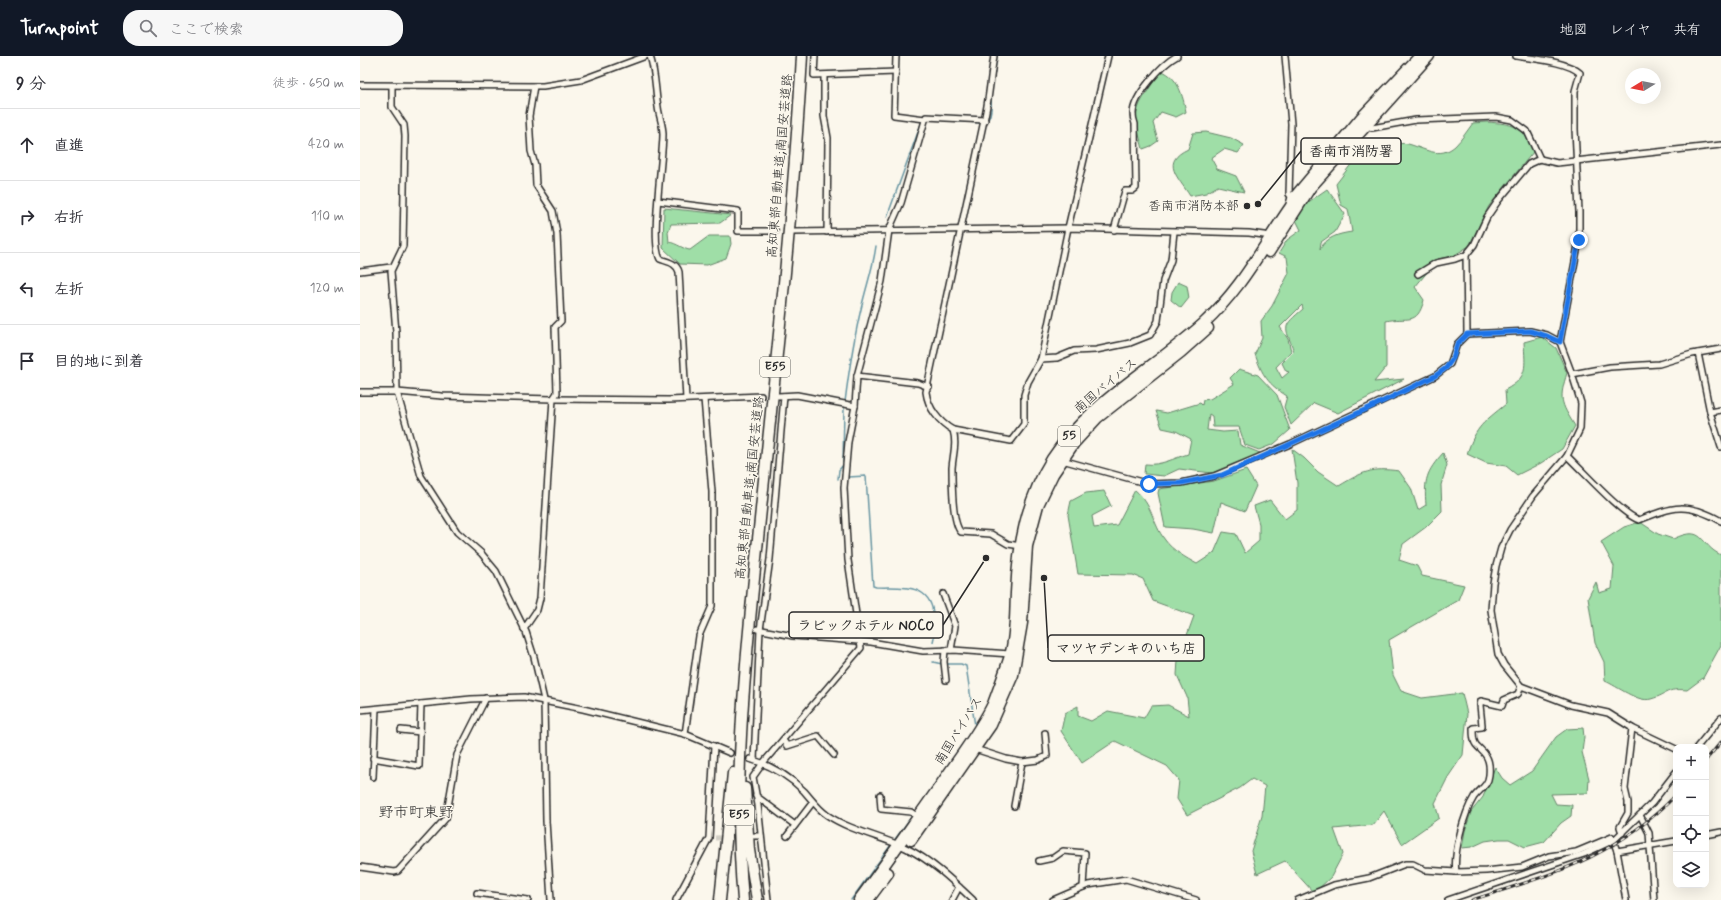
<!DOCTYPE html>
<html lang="ja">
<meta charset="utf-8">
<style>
body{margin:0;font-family:Mynerve,"Klee One",sans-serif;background:#f7f7f7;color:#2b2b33}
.controls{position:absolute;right:12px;bottom:12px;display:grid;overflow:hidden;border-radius:8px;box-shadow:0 4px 16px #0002}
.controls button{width:36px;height:36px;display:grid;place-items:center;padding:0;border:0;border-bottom:1px solid #e1e1e2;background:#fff;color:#2b2b33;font:20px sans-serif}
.compass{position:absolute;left:1265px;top:12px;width:36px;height:36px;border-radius:50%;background:#fff;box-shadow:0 4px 16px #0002;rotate:260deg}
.stop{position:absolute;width:12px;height:12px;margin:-9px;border:3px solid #1a73e8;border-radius:50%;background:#fff}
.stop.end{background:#1a73e8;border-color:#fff;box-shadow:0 1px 4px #0008}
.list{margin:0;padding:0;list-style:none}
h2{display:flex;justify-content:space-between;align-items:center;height:52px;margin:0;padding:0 16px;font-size:17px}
h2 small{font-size:13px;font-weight:400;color:#7c7c81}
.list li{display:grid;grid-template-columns:26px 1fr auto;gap:12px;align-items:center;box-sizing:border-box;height:72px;padding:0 16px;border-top:1px solid #e1e1e2}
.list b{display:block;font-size:15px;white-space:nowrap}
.list em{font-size:13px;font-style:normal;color:#7c7c81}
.icon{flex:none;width:22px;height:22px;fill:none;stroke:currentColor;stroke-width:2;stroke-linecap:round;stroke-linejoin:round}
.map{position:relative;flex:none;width:1361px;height:844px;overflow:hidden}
header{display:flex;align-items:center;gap:24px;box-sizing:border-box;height:56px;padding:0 20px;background:#111827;color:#fff}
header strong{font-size:19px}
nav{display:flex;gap:22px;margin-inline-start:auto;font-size:14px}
.search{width:280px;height:36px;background:#f7f7f7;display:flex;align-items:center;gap:10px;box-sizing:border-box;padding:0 14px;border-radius:16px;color:#7c7c81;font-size:15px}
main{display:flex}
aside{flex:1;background:#fff}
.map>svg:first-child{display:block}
.green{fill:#9fdea7;stroke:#658469;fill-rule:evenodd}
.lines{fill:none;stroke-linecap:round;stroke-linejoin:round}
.stream{stroke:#6895a2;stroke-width:1.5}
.street-tunnel{stroke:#d1cec5;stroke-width:5;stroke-dasharray:5 2.5;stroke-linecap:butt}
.street-casing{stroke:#2b2b2b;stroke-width:8}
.highway-casing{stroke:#2b2b2b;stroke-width:13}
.street{stroke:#fbf7ec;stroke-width:5}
.highway{stroke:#fbf7ec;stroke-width:10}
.rail-casing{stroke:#2b2b2b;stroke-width:3}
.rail{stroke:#fbf7ec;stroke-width:1.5;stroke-dasharray:4.5;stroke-linecap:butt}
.route{stroke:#1a73e8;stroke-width:5}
.poi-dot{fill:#2b2b2b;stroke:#fbf7ec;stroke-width:1.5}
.labels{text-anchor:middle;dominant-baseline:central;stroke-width:3;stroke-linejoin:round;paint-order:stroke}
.shield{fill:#fbf7ec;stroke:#696865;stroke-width:1}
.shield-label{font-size:12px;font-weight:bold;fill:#2b2b2b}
.street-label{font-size:13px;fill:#2b2b2b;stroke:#fbf7ec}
.poi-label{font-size:13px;fill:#2b2b2b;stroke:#fbf7ec;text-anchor:end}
.quarter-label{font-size:15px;fill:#2b2b2b;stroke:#fbf7ec}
.leader{fill:none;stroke:#2b2b2b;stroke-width:1.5}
.callout-dot{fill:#2b2b2b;stroke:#fbf7ec;stroke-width:1.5}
.callout{fill:#fbf7ec;stroke:#2b2b2b;stroke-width:1.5}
.callout-label{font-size:14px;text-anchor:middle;font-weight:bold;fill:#2b2b2b}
</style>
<header>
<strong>Turnpoint</strong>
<div class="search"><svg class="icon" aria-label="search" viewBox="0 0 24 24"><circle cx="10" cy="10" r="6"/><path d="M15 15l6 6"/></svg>ここで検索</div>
<nav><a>地図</a><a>レイヤ</a><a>共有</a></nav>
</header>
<main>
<aside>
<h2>9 分<small>徒歩 · 650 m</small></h2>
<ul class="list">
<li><svg class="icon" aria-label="ahead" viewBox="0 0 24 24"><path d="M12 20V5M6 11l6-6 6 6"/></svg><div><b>直進</b></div><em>420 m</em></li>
<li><svg class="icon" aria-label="right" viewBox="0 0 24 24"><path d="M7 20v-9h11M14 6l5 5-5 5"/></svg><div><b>右折</b></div><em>110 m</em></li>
<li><svg class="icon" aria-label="left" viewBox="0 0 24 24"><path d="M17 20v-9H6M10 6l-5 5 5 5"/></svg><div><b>左折</b></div><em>120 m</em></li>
<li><svg class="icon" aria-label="arrive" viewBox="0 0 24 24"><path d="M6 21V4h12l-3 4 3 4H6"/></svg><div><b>目的地に到着</b></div></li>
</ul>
</aside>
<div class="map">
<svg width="1361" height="844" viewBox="0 0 1361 844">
<rect width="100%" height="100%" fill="#fbf7ec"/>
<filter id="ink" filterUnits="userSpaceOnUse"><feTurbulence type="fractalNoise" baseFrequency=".025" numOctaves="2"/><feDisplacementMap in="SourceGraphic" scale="8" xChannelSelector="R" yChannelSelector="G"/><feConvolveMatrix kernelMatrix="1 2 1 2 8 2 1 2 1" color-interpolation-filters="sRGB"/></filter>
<g filter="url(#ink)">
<!-- green -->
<g class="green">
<path d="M802,15C818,21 823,40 826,56L816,61L801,56L793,67L798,85L791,90L783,93C776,67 771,59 787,36C792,28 795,22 802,15Z"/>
<path d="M1127,66C1154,68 1162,69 1174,95L1129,150L1109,190L1093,200L1078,203L1055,231L1064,244C1057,271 1047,260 1026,265V311L1014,326L1044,323L978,357L954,347L931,369L924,351L927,340C908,328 902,319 895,298L902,282L901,265L912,250L929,217L927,201L919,197L927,184L941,174L936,164L947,147L967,133L985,158L975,176L961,186L960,193C967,181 978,178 992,176L988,153L981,149L976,128L999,98L1011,101C1020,94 1036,85 1048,88C1064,92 1079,104 1095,90C1102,83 1107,75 1113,67ZM942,249L943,253C922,271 924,269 934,295L922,307L926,315L929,316L922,322L916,311L931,295L928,283L920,271Z"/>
<path d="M846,76L871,82L884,89L878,97L864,93L851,102L857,113L876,120L884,136L858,130L846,137L830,140C818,121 800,106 828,93L833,77Z"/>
<path d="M304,152L371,159L360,167L311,168L308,176L309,186C316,187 325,194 330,194L349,180H370L371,188L366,202L347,209L320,208L303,192Z"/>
<path d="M818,226L827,230L829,242L821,252L811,244L812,236Z"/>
<path d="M1182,281L1196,292L1207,317C1199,343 1200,346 1215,370L1202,393L1181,407L1157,419L1146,410L1126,407L1107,398C1116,370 1124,366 1146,348L1145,334C1169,321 1165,311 1164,286Z"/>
<path d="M879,313L898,319L917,339L930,374L914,388L899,394L885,389L879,371H853L852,360L849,358L847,374L863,376L878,375L880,389L900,397L888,404L852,417L819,413L804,420L784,418L785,408C801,410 814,402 828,398L831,383L816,375L802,372L796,355L807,357L840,347L842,349L843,344L850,343L874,328L870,322Z"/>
<path d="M932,393L944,402L958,416L979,430C1002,416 1012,411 1039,415L1051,432L1058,454L1066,449C1064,424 1066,416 1083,397L1087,409L1081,429L1082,455L1066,471L1043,488L1039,504L1057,510L1062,520L1104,529L1098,544L1029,584L1033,619L1041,635L1062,642L1102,637L1107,658L1103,699L1088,721L1075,747L1079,762L1042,788L1024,755L1013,769L974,773L983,798L971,821L954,837L925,805L897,818L891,795L902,760L905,730L892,723L880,732L827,759L817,743L819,724L807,710L755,685L722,707L701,675L705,657L718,650V660L731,665L748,655L784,662L791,650L808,649L829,660L827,641L817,619L818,604L834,560L793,545L783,523L773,519L718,518L708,459L711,445L726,437L744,435L751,450L732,460L734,472L757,469L775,434C793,449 792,467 805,484C812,494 826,502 837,508L854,497L863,476L876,478L885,497L899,485V468L894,450L910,444L925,463L937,454V427Z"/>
<path d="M886,414L896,430L885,455L861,446L854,477L833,473L805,471L798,437L799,433L854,425Z"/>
<path d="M1280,466L1298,478L1313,483C1345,468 1339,489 1361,499V589L1343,622L1327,634C1305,632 1309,638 1291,643C1278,647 1257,630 1245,625L1244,606L1235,587L1228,542L1236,526L1239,537L1252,533L1254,510L1241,486L1264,471Z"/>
<path d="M1223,672L1224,681L1222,696L1229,723L1228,737L1191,738L1196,748L1212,749L1211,760L1201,767L1184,786L1165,791L1149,783H1139L1125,785L1112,791L1102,792L1105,775L1111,756L1123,741L1135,711L1142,722L1150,729L1172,715L1196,681L1207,673Z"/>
</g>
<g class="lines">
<!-- stream -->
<g class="stream">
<path d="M634,20L637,0"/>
<path d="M591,65L623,67"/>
<path d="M626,66C633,59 631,46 631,37"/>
<path d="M527,161L562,65"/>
<path d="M485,346C489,314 494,281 502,249C507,228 513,212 516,190"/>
<path d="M488,421L506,420L513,530L516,531C540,532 568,526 573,556C575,567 576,575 573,586"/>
<path d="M478,423L479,414L483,409L484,350"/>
<path d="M555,757L615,670L606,610L601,608H582L573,606"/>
<path d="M491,844L552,760"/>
</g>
<!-- street-tunnel -->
<g class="street-tunnel">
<path d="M415,175L430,176"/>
<path d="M355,782L381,781"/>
</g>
<defs>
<g id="street">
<path d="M290,0C296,19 295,32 298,51C299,60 303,69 303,78C303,102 290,186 300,203C308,206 317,207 319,216L326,343"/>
<path d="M455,0L454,19L536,16"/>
<path d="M536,0L534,59L565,63"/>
<path d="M634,0C630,23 629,47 623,69L566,336C568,352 579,366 593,374L651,385L664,368V339L668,326L681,303L708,172L748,0"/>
<path d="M925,0L931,68L929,138L933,143"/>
<path d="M1156,0C1173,3 1206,5 1220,17L1215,35V73L1219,156V184L1200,286L1212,318L1221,347L1220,373L1207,400L1173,440L1150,474L1141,492L1136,510L1133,527L1131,554L1138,598L1144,609L1161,630L1211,649L1248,657L1272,672L1316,693"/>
<path d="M464,20V60L468,82L467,176"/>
<path d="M0,29L183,30L221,24L286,0"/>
<path d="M32,30V51L44,69L45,80L43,190L31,215L36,276L37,336L61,420L97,476L121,497L136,515L166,576L174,601L184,644L186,765L191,844"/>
<path d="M1007,69L1012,72L1056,64L1136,61L1152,64L1167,75L1180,103"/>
<path d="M298,145L378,155V175H415"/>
<path d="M754,174L765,135H772L776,132L775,68C774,65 773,61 773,58C773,40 802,8 817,0"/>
<path d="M433,176L708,172L889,177L911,180"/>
<path d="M1106,199L1107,278"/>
<path d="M0,215L31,211"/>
<path d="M1058,218L1076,207L1095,203L1106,199L1114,189L1127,161L1138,145L1169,108L1180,103L1197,107L1361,89"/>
<path d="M1338,297L1350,356L1361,391"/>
<path d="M681,303L697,302L714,295L736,294L770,287L790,279L798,265L803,225L811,204L814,176"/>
<path d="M1212,318L1250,311L1299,308L1332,298L1361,293"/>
<path d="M497,320L558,327L569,331"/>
<path d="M0,336H37L82,340L193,343L309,344L401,340"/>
<path d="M418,340L437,339L495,350"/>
<path d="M1350,356L1361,354"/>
<path d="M593,374C597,388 593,398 592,412C592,425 592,468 601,476L631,478L648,488L661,490"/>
<path d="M1207,400C1224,416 1260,457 1279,464C1314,450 1327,446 1361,465"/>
<path d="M702,404L789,428L821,427L854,420L930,388L1075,320L1090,308L1097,288L1107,278L1170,275L1187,279L1200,286"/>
<path d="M583,538L595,570L591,594"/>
<path d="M164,573L177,554L180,542L193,343L197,337L195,271L201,265L197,178L193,155L176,129L175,109L171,95L169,60L174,30"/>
<path d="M397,573L433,580L511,586L563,595L593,594L650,598"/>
<path d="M585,594L584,606L586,624"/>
<path d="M0,654L111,643L164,641L223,653L325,678L370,697"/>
<path d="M41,674L60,676"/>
<path d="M325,678L339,580L352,550V436L344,343"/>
<path d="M423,684L427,690L458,680L474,699"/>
<path d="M1337,691L1361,662"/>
<path d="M615,693L646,703L662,706L654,750"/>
<path d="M13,702L59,710L61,648"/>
<path d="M390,703C410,709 429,720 444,735C452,744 458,753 467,759C491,775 520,780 546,792C571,804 593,825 613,844"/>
<path d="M394,704L400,574L410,503L424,340"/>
<path d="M662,706L678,704L687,700L685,677"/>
<path d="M13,721L16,653"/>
<path d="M520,739L521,753L551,756L558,761"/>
<path d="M396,740L435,769"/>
<path d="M1280,759L1289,777L1294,844"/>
<path d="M1262,777L1260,771L1268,757V746L1265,733L1272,672"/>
<path d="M1346,779L1361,776"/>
<path d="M394,780H401"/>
<path d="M427,780L453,746"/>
<path d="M1257,795L1316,785"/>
<path d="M679,805L693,802L703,795L725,797L723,831"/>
<path d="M0,811L34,816L38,815L86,762L97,699L126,642"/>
<path d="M1096,816C1093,797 1104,757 1114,741C1120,733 1128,730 1129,719C1130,709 1129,701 1121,694C1120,692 1116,690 1115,687C1113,684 1113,676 1113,672L1122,671V669L1120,649L1121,645L1142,650L1144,644L1158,638L1161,630"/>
<path d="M117,837L168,844"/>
<path d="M316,844L349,782L354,690"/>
<path d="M408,844L398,749L393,721L403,707L501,592L488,504L484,432L488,386L495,350L497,320L522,225L529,174L541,147L566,61L625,64"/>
<path d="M592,844L599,831"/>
<path d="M693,844L728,829L766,823L836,844"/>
<path d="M938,844L974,829L1009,822L1045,808H1053L1065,814L1096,816L1126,815L1162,811L1189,800L1216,796L1252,781L1257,795L1266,844"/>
<path d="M1088,844L1224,798L1254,784L1292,747L1316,716"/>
</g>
<g id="highway">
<path d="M909,196L950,132L1069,0"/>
<path d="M385,732L389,794L397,844"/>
<path d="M551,784L631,669L653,619L662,567L667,490L678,449L693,418L714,387L737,362L821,296L848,272"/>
<path d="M360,844L373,717"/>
<path d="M383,844C372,723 386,603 398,483C414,322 433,161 442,0"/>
<path d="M499,844C527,806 553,768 580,730C598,703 619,677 633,648C639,632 645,616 650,600C656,579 655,558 656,537C658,489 666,445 692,403C729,346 793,313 843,268C883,231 901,193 931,150L933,143L1001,62L1060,0"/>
<path d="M508,844L528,817"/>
</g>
</defs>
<!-- street casing -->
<use href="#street" class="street-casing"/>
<!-- highway casing -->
<use href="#highway" class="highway-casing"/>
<!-- street -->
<use href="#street" class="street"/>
<!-- highway -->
<use href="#highway" class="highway"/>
<defs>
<g id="rail">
<path d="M1346,704L1361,686"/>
<path d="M1112,844C1192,818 1255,802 1316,739"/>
</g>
</defs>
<!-- rail casing -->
<use href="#rail" class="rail-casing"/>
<!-- rail -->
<use href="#rail" class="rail"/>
</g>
</g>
<g class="lines" filter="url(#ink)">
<!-- route -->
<path class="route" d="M789,428L821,427L862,419L1011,351L1075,320L1086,312L1093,302L1097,288L1107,278L1170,275L1187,280L1200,286L1219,184"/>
</g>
<!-- markers -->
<circle class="poi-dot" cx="887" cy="150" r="4"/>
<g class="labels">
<!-- shield labels -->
<g class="shield">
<rect x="400" y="301" width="30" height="20" rx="3"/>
<rect x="698" y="370" width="22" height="20" rx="3"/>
<rect x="364" y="749" width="30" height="20" rx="3"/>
</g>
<g class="shield-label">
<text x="415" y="311">E55</text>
<text x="709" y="380">55</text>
<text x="379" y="759">E55</text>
</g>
<!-- street labels -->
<g class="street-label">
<text transform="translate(420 110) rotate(-85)">高知東部自動車道;南国安芸道路</text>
<text transform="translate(746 330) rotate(-40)">南国バイパス</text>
<text transform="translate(390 432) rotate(-84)">高知東部自動車道;南国安芸道路</text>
<text transform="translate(599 675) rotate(-58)">南国バイパス</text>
</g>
<!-- poi labels -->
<g class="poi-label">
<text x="879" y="150">香南市消防本部</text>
</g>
<!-- quarter labels -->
<g class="quarter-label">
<text x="56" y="757">野市町東野</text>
</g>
</g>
<!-- callouts -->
<path class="leader" d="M898 148L941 95M626 502L583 569M684 522L688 592"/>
<g class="callout-dot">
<circle cx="898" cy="148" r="4"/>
<circle cx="626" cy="502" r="4"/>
<circle cx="684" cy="522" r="4"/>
</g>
<g class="callout">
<rect x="941" y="82" width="100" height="26" rx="4"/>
<rect x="429" y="556" width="154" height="26" rx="4"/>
<rect x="688" y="579" width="156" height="26" rx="4"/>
</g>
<g class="callout-label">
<text x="991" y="100">香南市消防署</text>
<text x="506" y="574">ラビックホテル NOCO</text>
<text x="766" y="597">マツヤデンキのいち店</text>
</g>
</svg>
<div class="controls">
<button>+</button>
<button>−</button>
<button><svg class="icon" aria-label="locate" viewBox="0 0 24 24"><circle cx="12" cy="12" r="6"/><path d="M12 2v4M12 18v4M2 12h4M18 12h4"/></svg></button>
<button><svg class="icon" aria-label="layers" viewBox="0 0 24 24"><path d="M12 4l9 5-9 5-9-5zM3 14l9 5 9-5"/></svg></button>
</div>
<svg class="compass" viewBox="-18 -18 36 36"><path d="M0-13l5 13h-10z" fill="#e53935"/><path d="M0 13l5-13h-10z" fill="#7c7c81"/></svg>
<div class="stop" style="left:789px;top:428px"></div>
<div class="stop end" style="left:1219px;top:184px"></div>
</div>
</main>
